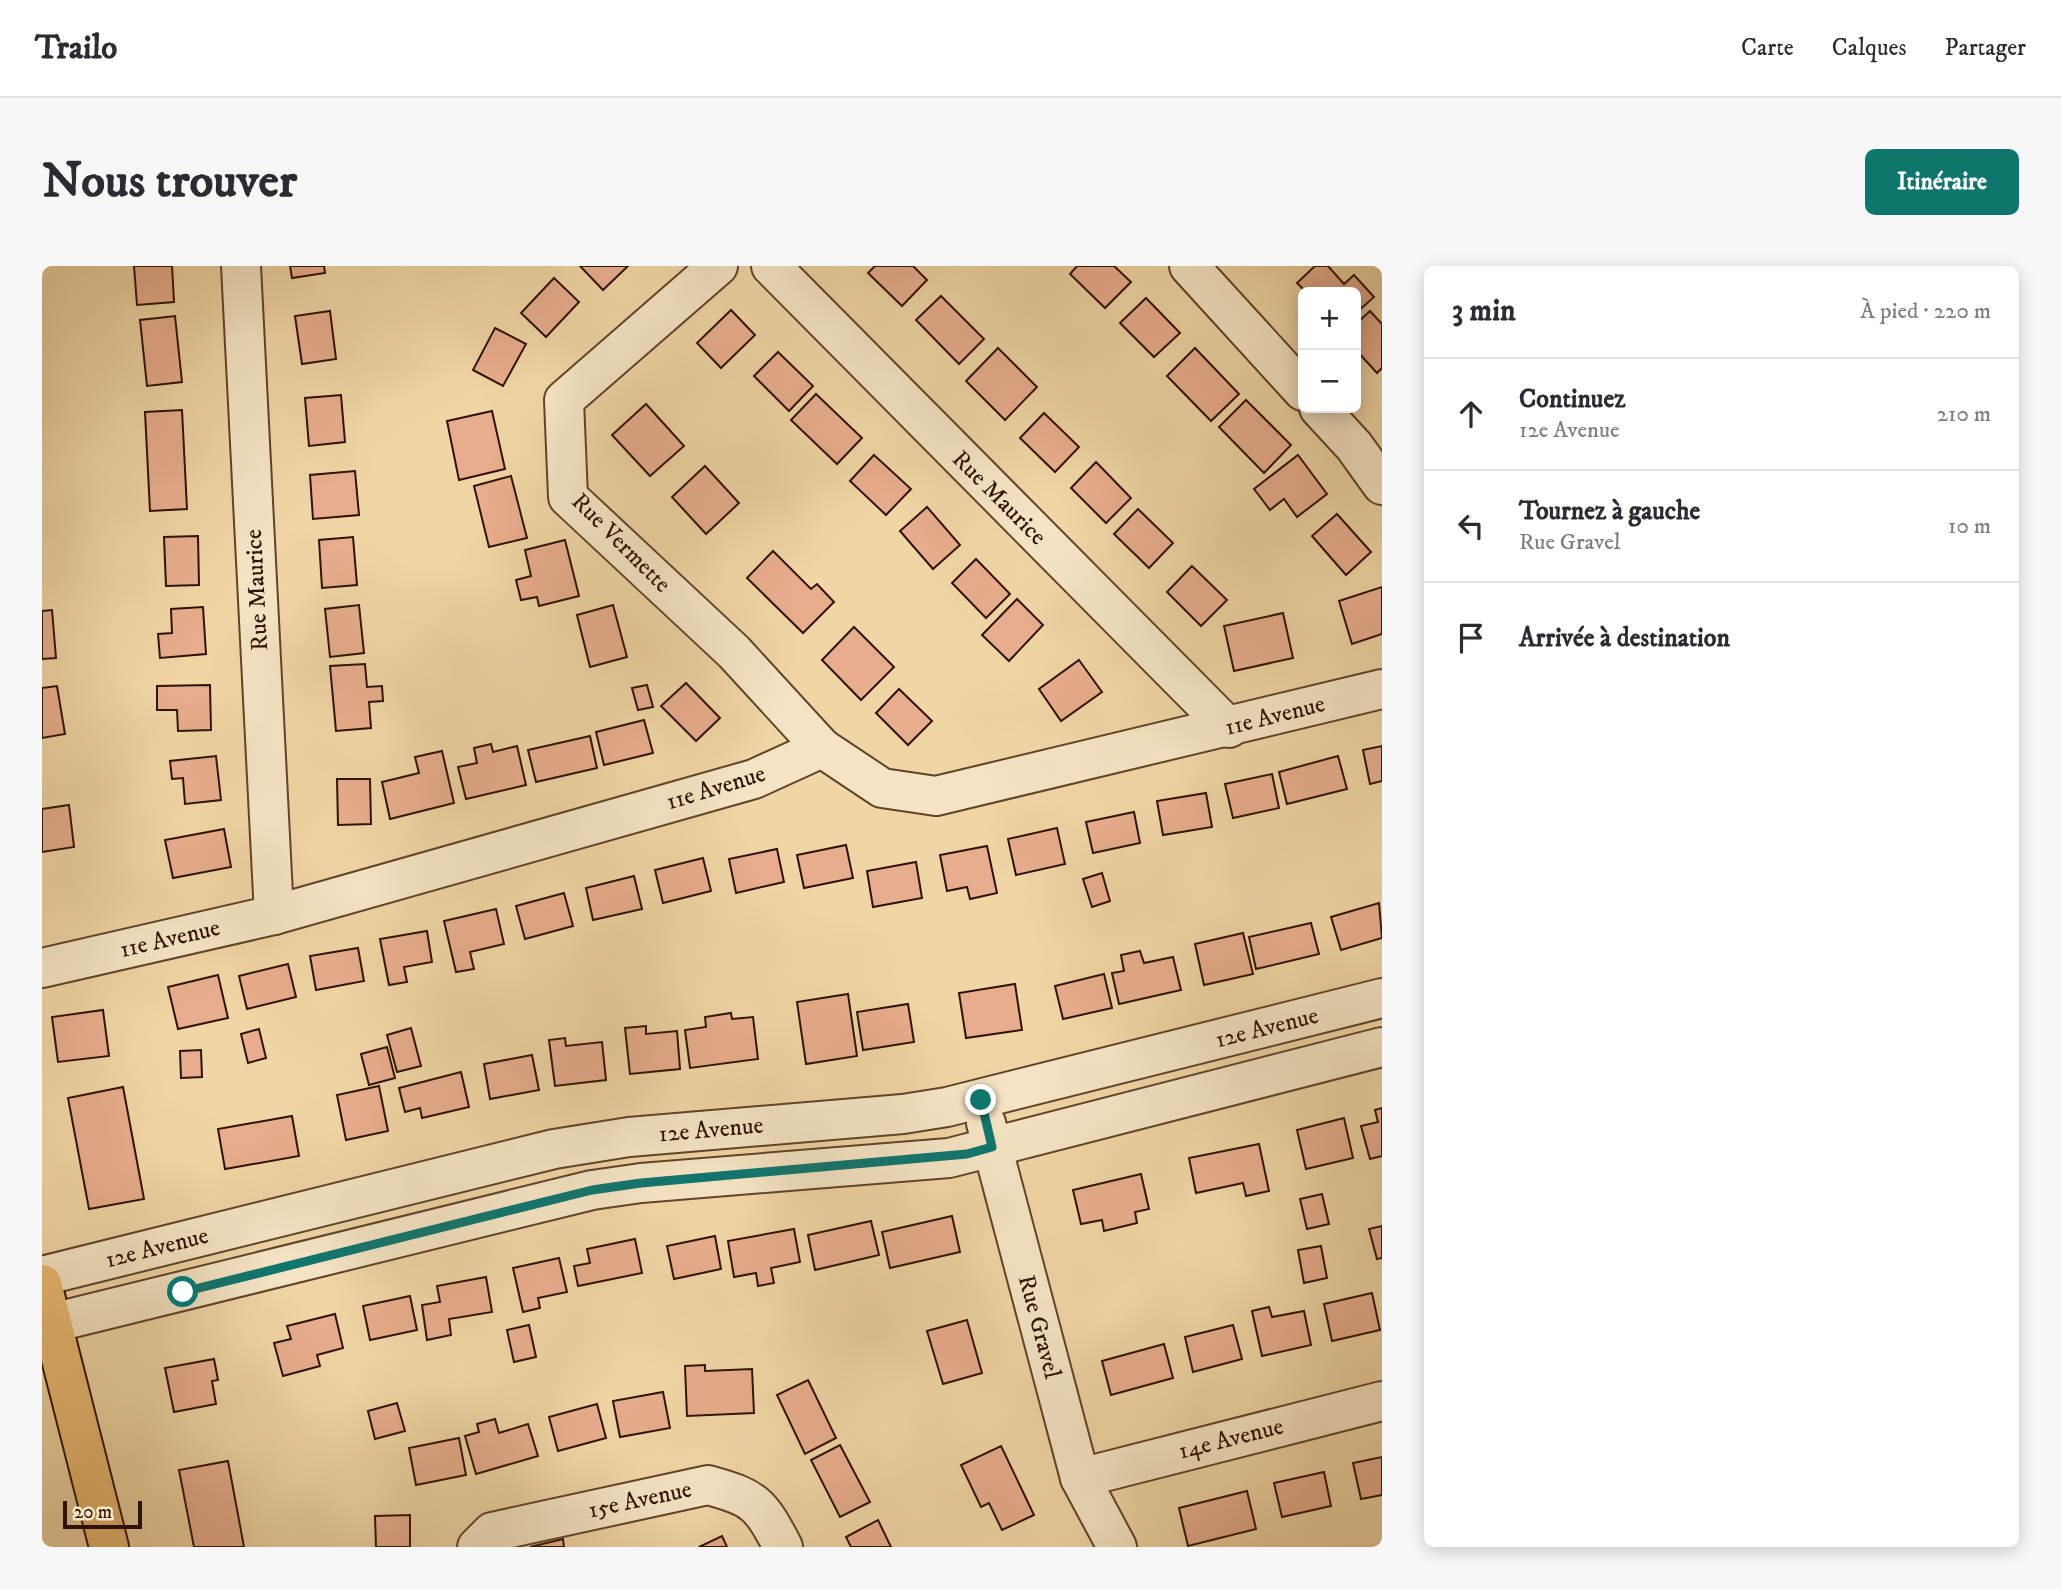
<!DOCTYPE html>
<html lang="fr">
<meta charset="utf-8">
<style>
body{margin:0;font-family:"IM FELL DW Pica",serif;background:#f7f7f7;color:#2b2b33}
.controls{position:absolute;right:21px;top:21px;display:grid;overflow:hidden;border-radius:10px;box-shadow:0 4px 18px #0003}
.controls button{width:63px;height:63px;display:grid;place-items:center;padding:0;border:0;border-bottom:2px solid #e1e1e2;background:#fff;color:#2b2b33;font:35px sans-serif}
.scale{position:absolute;left:21px;bottom:18px;width:79px;box-sizing:border-box;padding-left:7px;border:4px solid #2f1300;border-top:0;font-size:19px;line-height:24px;white-space:nowrap;color:#2f1300;-webkit-text-stroke:5px #f5e4c4;paint-order:stroke}
.stop{position:absolute;width:21px;height:21px;margin:-16px;border:5px solid #0f766e;border-radius:50%;background:#fff}
.stop.end{background:#0f766e;border-color:#fff;box-shadow:0 2px 7px #0008}
.list{margin:0;padding:0;list-style:none}
h2{display:flex;justify-content:space-between;align-items:center;height:91px;margin:0;padding:0 28px;font-size:30px}
h2 small{font-size:23px;font-weight:400;color:#7c7c81}
.list li{display:grid;grid-template-columns:46px 1fr auto;gap:21px;align-items:center;box-sizing:border-box;height:112px;padding:0 28px;border-top:2px solid #e1e1e2}
.list b{display:block;font-size:26px;white-space:nowrap}
.list p{margin:0;font-size:23px;white-space:nowrap;color:#7c7c81}
.list em{font-size:23px;font-style:normal;color:#7c7c81}
.icon{flex:none;width:38px;height:38px;fill:none;stroke:currentColor;stroke-width:2;stroke-linecap:round;stroke-linejoin:round}
.map{position:relative;flex:none;width:1340px;height:1281px;overflow:hidden;border-radius:10px}
header{display:flex;align-items:center;gap:42px;box-sizing:border-box;height:98px;padding:0 35px;background:#fff;border-bottom:2px solid #e1e1e2}
header strong{font-size:33px}
nav{display:flex;gap:38px;margin-inline-start:auto;font-size:24px}
.intro{display:flex;align-items:center;justify-content:space-between;box-sizing:border-box;height:168px;padding:0 42px}
h1{margin:0;font-size:49px}
.button{padding:18px 32px;border-radius:10px;background:#0f766e;color:#fff;font-size:24px;font-weight:700}
main{display:flex;gap:42px;padding:0 42px}
aside{flex:1;background:#fff;border-radius:10px;box-shadow:0 4px 18px #0003}
.map>svg:first-child{display:block}
.building{fill:#e8ad8e;stroke:#2f1300;stroke-width:2}
.lines{fill:none;stroke-linecap:round;stroke-linejoin:round}
.minor-casing{stroke:#5f4429;stroke-width:42}
.major-casing{stroke:#2f1300;stroke-width:42}
.minor{stroke:#f5e4c4;stroke-width:38}
.major{stroke:#e8ba72;stroke-width:38}
.route{stroke:#0f766e;stroke-width:9}
.labels{text-anchor:middle;dominant-baseline:central;stroke-width:6;stroke-linejoin:round;paint-order:stroke}
.street-label{font-size:24px;fill:#2f1300;stroke:#f5e4c4}
</style>
<header>
<strong>Trailo</strong>
<nav><a>Carte</a><a>Calques</a><a>Partager</a></nav>
</header>
<div class="intro"><h1>Nous trouver</h1><a class="button">Itinéraire</a></div>
<main>
<div class="map">
<svg width="1340" height="1281" viewBox="0 0 1340 1281">
<rect width="100%" height="100%" fill="#f0d5a5"/>
<filter id="stains"><feTurbulence type="fractalNoise" baseFrequency=".00286" numOctaves="4"/><feColorMatrix values="0 0 0 0 .2 0 0 0 0 .09 0 0 0 0 .02 0 0 0 .5 -.17"/></filter>
<radialGradient id="worn" r=".72"><stop offset=".6" stop-color="#630" stop-opacity="0"/><stop offset="1" stop-color="#630" stop-opacity=".3"/></radialGradient>
<!-- building -->
<g class="building">
<path d="M92,0H130L132,36L95,39Z"/>
<path d="M248,0H282L283,7L250,12Z"/>
<path d="M538,0H586L561,24Z"/>
<path d="M833,0H871L885,14L860,40L826,7Z"/>
<path d="M1035,0H1072L1089,16L1063,42L1028,8Z"/>
<path d="M1273,0H1286L1302,18L1312,9L1332,31L1314,47V26H1264L1255,17Z"/>
<path d="M512,12L537,36L504,71L479,47Z"/>
<path d="M899,30L942,73L917,98L874,54Z"/>
<path d="M1104,32L1138,67L1112,91L1078,57Z"/>
<path d="M689,44L713,69L679,102L655,77Z"/>
<path d="M288,45L294,93L260,98L253,50Z"/>
<path d="M1328,45L1340,58V102L1335,107L1314,84V58Z"/>
<path d="M133,50L140,116L105,120L98,54Z"/>
<path d="M453,62L484,78L461,120L431,104Z"/>
<path d="M956,82L995,121L963,154L924,115Z"/>
<path d="M1153,82L1197,128L1169,155L1125,110Z"/>
<path d="M736,86L771,120L747,145L712,110Z"/>
<path d="M774,128L820,172L795,198L749,154Z"/>
<path d="M299,129L303,176L267,180L263,132Z"/>
<path d="M1204,134L1249,179L1222,207L1177,161Z"/>
<path d="M604,138L642,180L608,210L570,169Z"/>
<path d="M140,144L145,243L108,245L103,146Z"/>
<path d="M450,145L463,203L417,214L405,155Z"/>
<path d="M1002,147L1037,181L1013,206L978,172Z"/>
<path d="M832,189L869,223L844,249L808,215Z"/>
<path d="M1256,189L1285,228L1255,251L1242,233L1228,244L1212,223Z"/>
<path d="M1054,196L1089,232L1064,257L1029,222Z"/>
<path d="M663,200L697,237L664,268L630,231Z"/>
<path d="M313,205L317,249L271,253L268,209Z"/>
<path d="M469,210L485,272L447,281L432,220Z"/>
<path d="M885,241L918,279L891,303L858,265Z"/>
<path d="M1096,243L1131,277L1107,302L1072,268Z"/>
<path d="M1295,248L1329,286L1304,309L1270,270Z"/>
<path d="M156,270L157,319L124,320L122,271Z"/>
<path d="M311,271L315,319L280,322L277,274Z"/>
<path d="M523,274L537,330L497,340L495,331L479,334L474,314L489,310L483,284Z"/>
<path d="M731,285L769,323L775,318L792,336L761,367L705,312Z"/>
<path d="M934,293L968,328L944,352L910,317Z"/>
<path d="M1150,300L1185,334L1159,360L1125,326Z"/>
<path d="M1340,321V368L1310,378L1297,335Z"/>
<path d="M975,333L1001,359L967,395L940,369Z"/>
<path d="M317,339L322,387L288,391L283,343Z"/>
<path d="M571,339L585,391L548,401L535,349Z"/>
<path d="M161,341L164,388L118,392L116,368L130,367L129,343Z"/>
<path d="M10,344L14,392L0,393V345Z"/>
<path d="M1241,347L1251,392L1192,405L1182,360Z"/>
<path d="M812,361L852,401L819,434L780,394Z"/>
<path d="M1037,394L1060,426L1019,455L997,423Z"/>
<path d="M323,398L325,421L340,420L341,435L327,436L329,462L294,465L288,400Z"/>
<path d="M644,417L678,452L654,475L619,440Z"/>
<path d="M168,419L169,464L136,465L135,444H115V420Z"/>
<path d="M605,419L611,441L596,444L590,422Z"/>
<path d="M15,420L23,468L0,472V422Z"/>
<path d="M857,423L890,455L866,479L834,447Z"/>
<path d="M602,454L611,487L562,499L554,466Z"/>
<path d="M548,470L555,502L494,516L486,484Z"/>
<path d="M449,478L451,486L475,480L484,519L424,533L416,501L435,497L432,482Z"/>
<path d="M1340,480V515L1328,518L1321,484Z"/>
<path d="M400,485L412,537L348,553L340,516L377,507L373,491Z"/>
<path d="M174,490L179,534L143,538L141,512L130,513L128,495Z"/>
<path d="M1296,490L1305,523L1245,538L1237,506Z"/>
<path d="M1230,508L1237,542L1191,552L1183,518Z"/>
<path d="M295,513H328L329,558L296,559Z"/>
<path d="M1164,527L1170,561L1121,569L1115,535Z"/>
<path d="M27,539L32,581L0,586V543Z"/>
<path d="M1092,546L1098,577L1051,587L1044,556Z"/>
<path d="M1015,562L1023,598L974,609L966,573Z"/>
<path d="M182,563L189,601L131,612L123,574Z"/>
<path d="M804,579L811,612L762,622L755,589Z"/>
<path d="M945,580L955,627L928,633L925,621L905,625L898,589Z"/>
<path d="M735,583L742,616L694,627L687,593Z"/>
<path d="M661,592L669,625L621,637L613,604Z"/>
<path d="M874,596L880,632L831,641L825,605Z"/>
<path d="M1060,607L1068,635L1050,641L1041,613Z"/>
<path d="M592,610L600,643L551,654L544,622Z"/>
<path d="M522,627L531,660L483,673L474,640Z"/>
<path d="M1337,637L1340,672L1299,684L1289,651Z"/>
<path d="M454,643L462,678L428,686L432,703L414,706L402,655Z"/>
<path d="M1269,657L1277,688L1214,703L1207,671Z"/>
<path d="M385,665L390,696L362,701L365,716L347,719L338,673Z"/>
<path d="M1201,667L1211,708L1162,719L1153,678Z"/>
<path d="M316,682L322,715L274,724L268,690Z"/>
<path d="M1098,685L1102,697L1131,691L1139,724L1077,738L1070,707L1082,705L1079,689Z"/>
<path d="M246,698L254,731L205,743L197,710Z"/>
<path d="M1062,708L1070,742L1021,753L1013,720Z"/>
<path d="M176,709L186,752L136,763L126,721Z"/>
<path d="M973,718L980,764L924,772L917,727Z"/>
<path d="M806,728L815,790L764,798L755,736Z"/>
<path d="M866,738L872,776L821,784L815,746Z"/>
<path d="M61,744L67,790L16,796L10,751Z"/>
<path d="M689,747L690,753L711,751L716,793L648,802L643,764L664,761L663,751Z"/>
<path d="M604,760V768L635,765L638,803L588,808L583,762Z"/>
<path d="M369,762L379,800L355,806L345,769Z"/>
<path d="M217,763L224,792L206,797L199,768Z"/>
<path d="M523,772L524,780L560,776L564,814L513,820L507,774Z"/>
<path d="M345,781L353,812L327,819L319,788Z"/>
<path d="M159,784L160,811L139,812L138,785Z"/>
<path d="M490,789L497,824L448,833L442,798Z"/>
<path d="M419,806L427,841L380,852L378,842L363,846L357,822Z"/>
<path d="M337,820L346,865L304,874L295,829Z"/>
<path d="M81,821L102,933L47,943L26,832Z"/>
<path d="M1340,842V890L1328,893L1319,860L1336,856L1333,844Z"/>
<path d="M250,850L257,890L183,903L176,863Z"/>
<path d="M1302,852L1311,892L1264,903L1255,864Z"/>
<path d="M1217,878L1227,925L1204,930L1201,917L1154,927L1147,892Z"/>
<path d="M1099,908L1107,943L1093,946L1095,957L1062,965L1060,954L1039,958L1031,924Z"/>
<path d="M1280,928L1287,958L1265,963L1258,933Z"/>
<path d="M910,950L918,986L848,1002L840,966Z"/>
<path d="M829,955L837,989L773,1004L766,969Z"/>
<path d="M1340,960V992L1335,993L1327,963Z"/>
<path d="M752,963L758,996L729,1002L732,1017L716,1020L714,1007L692,1011L686,975Z"/>
<path d="M673,970L679,1003L632,1013L625,980Z"/>
<path d="M593,973L600,1007L536,1020L532,1000L548,997L545,983Z"/>
<path d="M1279,980L1285,1012L1262,1017L1256,984Z"/>
<path d="M517,992L525,1026L496,1032L498,1042L481,1046L471,1002Z"/>
<path d="M444,1011L450,1046L407,1053L409,1069L385,1074L380,1039L398,1036L395,1020Z"/>
<path d="M1330,1027L1338,1064L1290,1075L1282,1038Z"/>
<path d="M368,1030L375,1064L328,1074L321,1040Z"/>
<path d="M1227,1041L1230,1051L1262,1045L1269,1079L1220,1090L1210,1045Z"/>
<path d="M293,1048L301,1082L275,1089L278,1100L241,1110L232,1077L249,1073L245,1060Z"/>
<path d="M925,1054L940,1107L901,1118L885,1065Z"/>
<path d="M487,1059L494,1091L472,1096L465,1064Z"/>
<path d="M1191,1059L1200,1093L1151,1106L1143,1071Z"/>
<path d="M1122,1078L1131,1112L1069,1129L1060,1095Z"/>
<path d="M172,1093L176,1114L170,1115L174,1138L132,1146L123,1102Z"/>
<path d="M663,1099V1105L710,1103L712,1147L645,1150L643,1100Z"/>
<path d="M766,1114L794,1172L763,1188L735,1129Z"/>
<path d="M621,1126L628,1162L578,1171L571,1135Z"/>
<path d="M355,1137L363,1165L333,1173L326,1145Z"/>
<path d="M555,1138L564,1172L516,1185L507,1151Z"/>
<path d="M453,1153L457,1167L486,1158L496,1190L434,1208L423,1170L437,1166L435,1158Z"/>
<path d="M417,1172L424,1209L374,1219L367,1182Z"/>
<path d="M798,1179L828,1236L798,1251L769,1194Z"/>
<path d="M959,1180L992,1249L960,1264L947,1237L939,1241L919,1199Z"/>
<path d="M1340,1191V1229L1319,1233L1311,1197Z"/>
<path d="M186,1195L202,1281H152L137,1204Z"/>
<path d="M1282,1206L1289,1240L1240,1251L1232,1217Z"/>
<path d="M1205,1225L1214,1263L1146,1280L1137,1242Z"/>
<path d="M368,1249V1281H334L333,1250Z"/>
<path d="M836,1254L849,1281H809L804,1271Z"/>
<path d="M680,1270L685,1281H657Z"/>
<path d="M521,1273L522,1281H488Z"/>
</g>
<g class="lines">
<defs>
<g id="minor">
<path d="M199,0L232,649"/>
<path d="M676,0L522,134L526,231L692,386L780,482"/>
<path d="M729,0L1187,462"/>
<path d="M1147,0L1261,125"/>
<path d="M1277,142L1312,180L1340,219"/>
<path d="M0,702L232,649L712,513L780,482L840,522L894,530L1340,423"/>
<path d="M944,857L1038,1212L1075,1281"/>
<path d="M0,1010L512,883L587,871L861,848L905,841L1340,732"/>
<path d="M10,1057L550,924L599,917L907,892L1340,781"/>
<path d="M1038,1212L1340,1135"/>
<path d="M435,1281L450,1266L666,1219C713,1232 718,1237 741,1281"/>
</g>
<path id="major" d="M0,1018L67,1281"/>
</defs>
<!-- minor casing -->
<use href="#minor" class="minor-casing"/>
<!-- major casing -->
<use href="#major" class="major-casing"/>
<!-- minor -->
<use href="#minor" class="minor"/>
<!-- major -->
<use href="#major" class="major"/>
</g>
<g class="lines">
<!-- route -->
<path class="route" d="M141,1026L550,924L599,917L925,888L950,881L939,834"/>
</g>
<g class="labels">
<!-- street labels -->
<g class="street-label">
<text transform="translate(957 232) rotate(45)">Rue Maurice</text>
<text transform="translate(579 277) rotate(45)">Rue Vermette</text>
<text transform="translate(215 324) rotate(-93)">Rue Maurice</text>
<text transform="translate(1233 450) rotate(-14)">11e Avenue</text>
<text transform="translate(674 522) rotate(-17)">11e Avenue</text>
<text transform="translate(128 673) rotate(-13)">11e Avenue</text>
<text transform="translate(1225 762) rotate(-14)">12e Avenue</text>
<text transform="translate(669 864) rotate(-5)">12e Avenue</text>
<text transform="translate(115 982) rotate(-14)">12e Avenue</text>
<text transform="translate(997 1061) rotate(75)">Rue Gravel</text>
<text transform="translate(1189 1173) rotate(-14)">14e Avenue</text>
<text transform="translate(598 1234) rotate(-12)">15e Avenue</text>
</g>
</g>
<rect width="100%" height="100%" filter="url(#stains)"/>
<rect width="100%" height="100%" fill="url(#worn)"/>
</svg>
<div class="controls">
<button>+</button>
<button>−</button>
</div>
<div class="scale">20 m</div>
<div class="stop" style="left:141px;top:1026px"></div>
<div class="stop end" style="left:939px;top:834px"></div>
</div>
<aside>
<h2>3 min<small>À pied · 220 m</small></h2>
<ul class="list">
<li><svg class="icon" aria-label="ahead" viewBox="0 0 24 24"><path d="M12 20V5M6 11l6-6 6 6"/></svg><div><b>Continuez</b><p>12e Avenue</p></div><em>210 m</em></li>
<li><svg class="icon" aria-label="left" viewBox="0 0 24 24"><path d="M17 20v-9H6M10 6l-5 5 5 5"/></svg><div><b>Tournez à gauche</b><p>Rue Gravel</p></div><em>10 m</em></li>
<li><svg class="icon" aria-label="arrive" viewBox="0 0 24 24"><path d="M6 21V4h12l-3 4 3 4H6"/></svg><div><b>Arrivée à destination</b></div></li>
</ul>
</aside>
</main>
